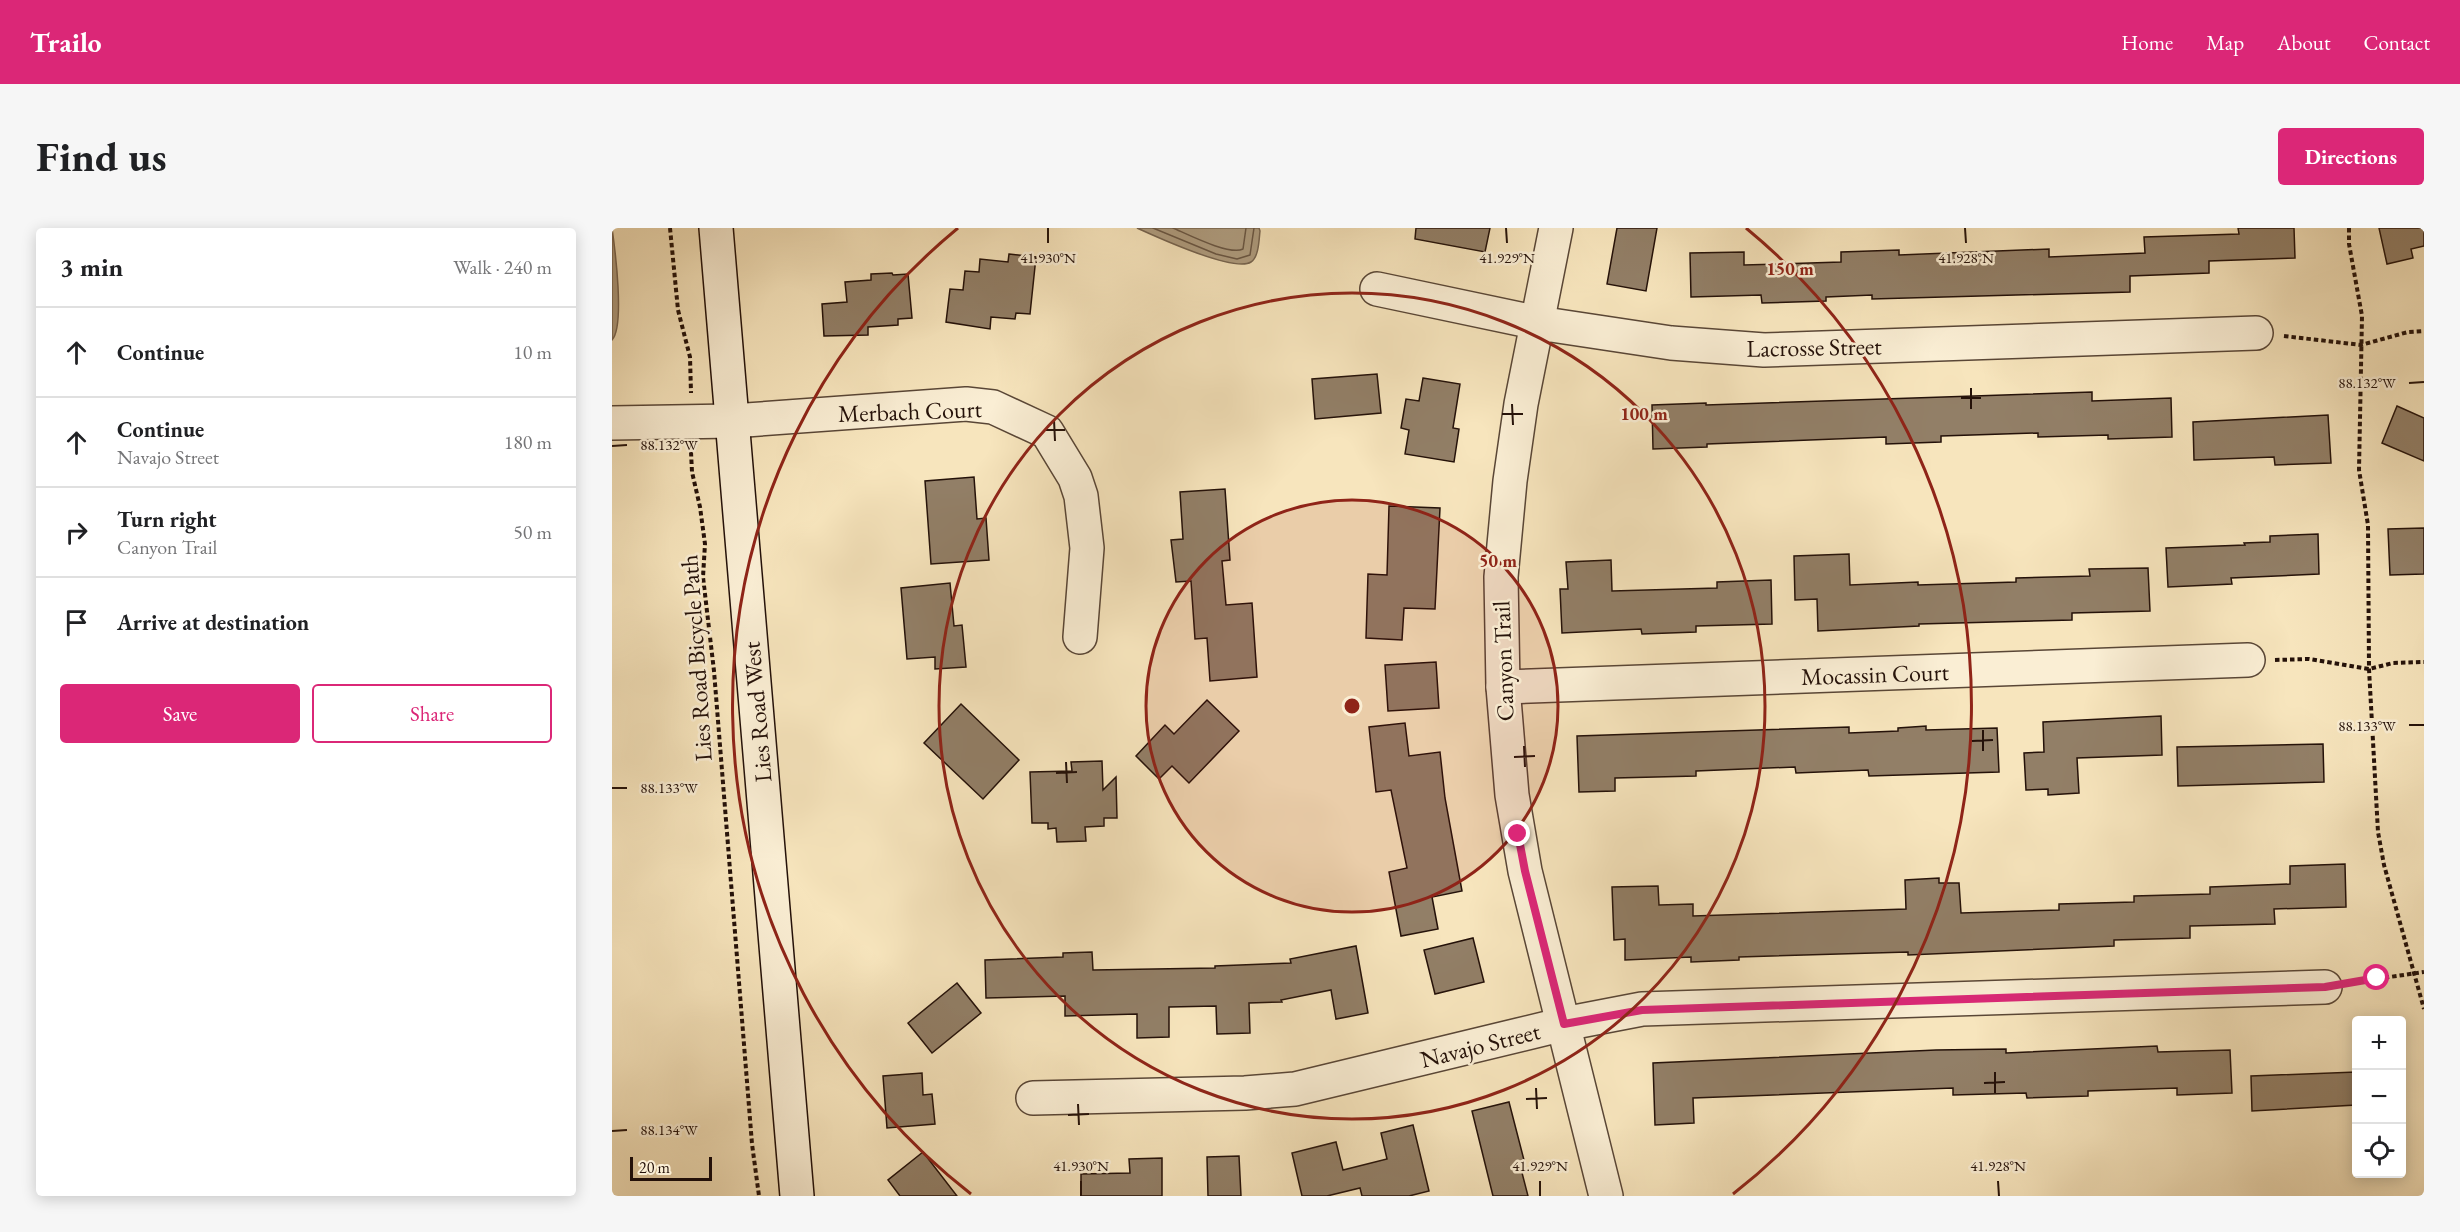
<!DOCTYPE html>
<meta charset="utf-8">
<style>
body{margin:0;font-family:"EB Garamond",serif;background:#f6f6f6;color:#202124}
.controls{position:absolute;right:18px;bottom:18px;display:grid;overflow:hidden;border-radius:6px;box-shadow:0 3px 15px #0003}
.controls button{width:54px;height:54px;display:grid;place-items:center;padding:0;border:0;border-bottom:2px solid #e0e0e0;background:#fff;color:#202124;font:30px sans-serif}
.scale{position:absolute;left:18px;bottom:15px;width:82px;box-sizing:border-box;padding-left:6px;border:3px solid #241109;border-top:0;font-size:16px;line-height:21px;white-space:nowrap;color:#241109;-webkit-text-stroke:4px #faeed4;paint-order:stroke}
.stop{position:absolute;width:18px;height:18px;margin:-14px;border:4px solid #db2777;border-radius:50%;background:#fff}
.stop.end{background:#db2777;border-color:#fff;box-shadow:0 2px 6px #0008}
.list{margin:0;padding:0;list-style:none}
h2{display:flex;justify-content:space-between;align-items:center;height:78px;margin:0;padding:0 24px;font-size:26px}
h2 small{font-size:20px;font-weight:400;color:#757577}
.list li{display:grid;grid-template-columns:39px 1fr auto;gap:18px;align-items:center;box-sizing:border-box;height:90px;padding:0 24px;border-top:2px solid #e0e0e0}
.list b{display:block;font-size:22px;white-space:nowrap}
.list p{margin:0;font-size:20px;white-space:nowrap;color:#757577}
.list em{font-size:20px;font-style:normal;color:#757577}
.actions{display:flex;gap:12px;padding:18px 24px}
.actions a{flex:1;padding:14px 0;border:2px solid #db2777;border-radius:6px;text-align:center;font-size:21px;color:#db2777}
.actions .main{background:#db2777;color:#fff}
.icon{flex:none;width:33px;height:33px;fill:none;stroke:currentColor;stroke-width:2;stroke-linecap:round;stroke-linejoin:round}
.map{position:relative;flex:none;width:1812px;height:968px;overflow:hidden;border-radius:6px}
header{display:flex;align-items:center;gap:36px;box-sizing:border-box;height:84px;padding:0 30px;background:#db2777;color:#fff}
header strong{font-size:28px}
nav{display:flex;gap:33px;margin-inline-start:auto;font-size:21px}
.intro{display:flex;align-items:center;justify-content:space-between;box-sizing:border-box;height:144px;padding:0 36px}
h1{margin:0;font-size:42px}
.button{padding:15px 27px;border-radius:6px;background:#db2777;color:#fff;font-size:21px;font-weight:700}
main{display:flex;gap:36px;padding:0 36px}
aside{flex:1;background:#fff;border-radius:6px;box-shadow:0 3px 15px #0003}
.map>svg:first-child{display:block}
.water{fill:#af9d80;stroke:#776550;stroke-width:1.5}
.lines{fill:none;stroke-linecap:round;stroke-linejoin:round}
.shore{stroke:#6a5744;stroke-width:1.5}
.building{fill:#927f67;stroke:#241109;stroke-width:1.5}
.street-casing{stroke:#594636;stroke-width:36}
.secondary-casing{stroke:#241109;stroke-width:36}
.path{stroke:#241109;stroke-width:4;stroke-dasharray:4.5 3;stroke-linecap:butt}
.street{stroke:#faeed4;stroke-width:33}
.secondary{stroke:#faeed4;stroke-width:33}
.route{stroke:#db2777;stroke-width:8}
.ticks{fill:none;stroke:#241109;stroke-width:2}
.ring{fill:none;stroke:#8f2418;stroke-width:3}
.labels{text-anchor:middle;dominant-baseline:central;stroke-width:5;stroke-linejoin:round;paint-order:stroke}
.street-label{font-size:24px;fill:#241109;stroke:#faeed4}
.ticks-label{font-size:15px;text-anchor:middle;fill:#241109;stroke:#faeed4;stroke-width:5;stroke-linejoin:round;paint-order:stroke}
.centre{fill:#8f2418;stroke:#faeed4;stroke-width:3}
.ring-label{font-size:18px;text-anchor:middle;font-weight:bold;fill:#8f2418;stroke:#faeed4;stroke-width:5;stroke-linejoin:round;paint-order:stroke}
</style>
<header>
<strong>Trailo</strong>
<nav><a>Home</a><a>Map</a><a>About</a><a>Contact</a></nav>
</header>
<div class="intro"><h1>Find us</h1><a class="button">Directions</a></div>
<main>
<aside>
<h2>3 min<small>Walk · 240 m</small></h2>
<ul class="list">
<li><svg class="icon" aria-label="ahead" viewBox="0 0 24 24"><path d="M12 20V5M6 11l6-6 6 6"/></svg><div><b>Continue</b></div><em>10 m</em></li>
<li><svg class="icon" aria-label="ahead" viewBox="0 0 24 24"><path d="M12 20V5M6 11l6-6 6 6"/></svg><div><b>Continue</b><p>Navajo Street</p></div><em>180 m</em></li>
<li><svg class="icon" aria-label="right" viewBox="0 0 24 24"><path d="M7 20v-9h11M14 6l5 5-5 5"/></svg><div><b>Turn right</b><p>Canyon Trail</p></div><em>50 m</em></li>
<li><svg class="icon" aria-label="arrive" viewBox="0 0 24 24"><path d="M6 21V4h12l-3 4 3 4H6"/></svg><div><b>Arrive at destination</b></div></li>
</ul>
<div class="actions"><a class="main">Save</a><a>Share</a></div>
</aside>
<div class="map">
<svg width="1812" height="968" viewBox="0 0 1812 968">
<rect width="100%" height="100%" fill="#f7e5bd"/>
<filter id="stains"><feTurbulence type="fractalNoise" baseFrequency=".00333" numOctaves="4"/><feColorMatrix values="0 0 0 0 .2 0 0 0 0 .09 0 0 0 0 .02 0 0 0 .5 -.17"/></filter>
<radialGradient id="worn" r=".72"><stop offset=".6" stop-color="#630" stop-opacity="0"/><stop offset="1" stop-color="#630" stop-opacity=".3"/></radialGradient>
<!-- water -->
<g class="water">
<path d="M0,0C3,21 13,98 0,112Z"/>
<path d="M525,0H647L648,3C647,11 647,29 639,34C622,45 545,9 525,0Z"/>
</g>
<g class="lines">
<!-- shore -->
<g class="shore">
<path d="M541,0L604,26L625,31L638,27L642,0"/>
<path d="M561,0C575,6 618,28 631,21L634,0"/>
</g>
</g>
<!-- building -->
<g class="building">
<path d="M804,0H878L873,24L803,11Z"/>
<path d="M1005,0H1045L1034,63L995,56Z"/>
<path d="M1626,0H1682L1683,30L1597,33V45L1518,48V64L1260,71V67L1214,69V73L1150,75L1149,67L1079,69L1078,25L1132,24V37L1229,34V24L1287,22V27L1437,21V29L1533,25L1532,9L1627,6Z"/>
<path d="M1767,0H1812V18L1799,21L1801,30L1775,36Z"/>
<path d="M397,26L424,29L418,86L404,85L403,91L379,89L378,101L334,94L338,61L351,62L353,43L367,44L368,31L396,34Z"/>
<path d="M280,45L281,47L296,46L300,90L286,91V97L256,99V107L212,108L210,76L235,74L233,54L259,52V46Z"/>
<path d="M765,146L769,185L703,191L700,151Z"/>
<path d="M811,150L848,156L841,200L847,201L842,234L793,226L797,202L789,200L794,171L807,173Z"/>
<path d="M1480,164V173L1559,170L1560,209L1496,211V207L1426,209V205L1329,208V214L1274,216V209L1095,216V219L1041,221L1040,177L1094,175V177Z"/>
<path d="M1785,178L1812,190V233L1770,215Z"/>
<path d="M1716,187L1719,235L1663,237L1662,229L1582,232L1581,194Z"/>
<path d="M362,249L365,291L374,290L377,332L319,336L313,253Z"/>
<path d="M613,261L618,332L610,333L614,377L640,375L645,449L598,453L595,410L583,411L579,353L564,354L559,312L571,311L568,264Z"/>
<path d="M777,278L828,280L823,381L792,380L790,412L754,410L756,346L775,347Z"/>
<path d="M1812,300V346L1778,347L1776,301Z"/>
<path d="M1706,306L1707,346L1619,350L1620,356L1556,359L1554,320L1633,317L1632,315L1658,314V308Z"/>
<path d="M1237,326L1238,357L1306,354V357L1404,354V350L1478,348L1477,341L1536,340L1538,383L1460,385V392L1307,396V398L1206,403L1205,371L1183,372L1182,328Z"/>
<path d="M999,332L1000,363L1105,360V354L1159,352L1160,396L1084,398V404L1030,406L1029,401L950,405L948,361H956L954,334Z"/>
<path d="M338,355L342,398L350,397L354,439L323,441V429L295,431L289,360Z"/>
<path d="M824,434L827,480L776,483L773,437Z"/>
<path d="M595,472L627,503L577,555L560,538L547,551L524,528L553,497L562,506Z"/>
<path d="M349,476L407,532L371,571L312,515Z"/>
<path d="M1549,488L1550,527L1465,530L1467,565L1436,567V561L1414,562L1412,525L1432,524L1431,494Z"/>
<path d="M793,495L797,528L828,524L833,570L850,663L820,669L826,701L789,708L777,644L795,640L779,562L764,564L757,499Z"/>
<path d="M1314,498V502L1385,500L1387,544L1257,548L1256,542L1184,545L1183,539L1084,543V548L1003,550V563L967,564L965,508L1237,499V505L1286,503V500Z"/>
<path d="M1711,516L1712,554L1566,558L1565,519Z"/>
<path d="M490,533L491,562L504,549L505,590H492V598L473,599L474,613L445,614L444,600L436,601V595H420L418,544L460,543L459,534Z"/>
<path d="M1733,636L1734,679L1662,681L1663,696L1578,698V710L1502,712V718L1296,727V724L1127,729V732L1079,734V729L1013,732V711L1002,712L1000,659L1046,658L1047,677L1081,676V688L1142,686L1294,681L1293,652L1327,650V655H1347L1349,685L1447,682V676L1522,674V668L1598,666V659L1678,656V638Z"/>
<path d="M861,710L872,754L823,766L812,722Z"/>
<path d="M744,718L756,785L724,791L719,762L669,772L670,774L637,775L638,805L605,806L604,778L557,779V809L525,810V786L453,788V768L374,770L373,732L451,729V725L480,724L481,742L603,740V738L679,735L678,731Z"/>
<path d="M345,755L369,785L320,825L296,795Z"/>
<path d="M1545,818L1546,824L1618,822L1620,865L1565,867V860L1476,863V868L1415,870L1414,865L1341,867V860L1081,870L1082,895L1043,897L1041,835L1324,822L1394,821V825Z"/>
<path d="M1744,844V877L1640,883L1639,848Z"/>
<path d="M310,845L311,867L320,866L323,896L275,900L271,848Z"/>
<path d="M897,874L913,936L908,937L916,968H881L860,883Z"/>
<path d="M801,897L817,963L797,968H750L748,960L715,968H690L680,925L724,914L731,942L775,931L769,905Z"/>
<path d="M311,924L345,968H288L276,952Z"/>
<path d="M627,928L629,968H596L595,929Z"/>
<path d="M550,930V968H469V946L518,945L517,931Z"/>
</g>
<g class="lines">
<defs>
<g id="street">
<path d="M944,0L909,176L898,253L889,349L891,459L900,567L913,643L994,968"/>
<path d="M765,61L926,95L1059,115L1152,122L1644,105"/>
<path d="M0,195L120,193L354,176L381,179L435,204L463,250L469,268L475,320L468,409"/>
<path d="M891,459L1636,432"/>
<path d="M421,870L633,865L683,861L952,796L1030,781L1713,759"/>
</g>
<path id="secondary" d="M104,0L185,968"/>
</defs>
<!-- street casing -->
<use href="#street" class="street-casing"/>
<!-- secondary casing -->
<use href="#secondary" class="secondary-casing"/>
<!-- path -->
<g class="path">
<path d="M58,0L66,82L78,129L79,165"/>
<path d="M1737,0V16L1750,88L1747,242L1756,297L1757,441L1766,604L1772,637L1812,781"/>
<path d="M1672,108L1749,117L1796,104L1812,103"/>
<path d="M79,224L80,244L88,279L93,316L91,349L102,443L140,916L147,968"/>
<path d="M1663,432L1697,431L1757,441L1781,435L1812,434"/>
<path d="M1743,754L1812,744"/>
</g>
<!-- street -->
<use href="#street" class="street"/>
<!-- secondary -->
<use href="#secondary" class="secondary"/>
</g>
<g class="lines">
<!-- route -->
<path class="route" d="M906,606L913,643L952,796L1030,782L1713,759L1765,750"/>
</g>
<!-- ticks -->
<path class="ticks" d="M436,0V15M894,0L895,15M1353,0L1354,15M1797,155L1812,154M1359,160V181M1349,170H1369M900,176L901,197M890,186H911M442,192L443,213M432,202H453M0,218L15,217M1797,497H1812M1371,502V523M1360,513L1381,512M912,518L913,539M902,529L923,528M454,534L455,555M444,545L465,544M0,560H15M1383,844V865M1372,855L1393,854M924,860L925,881M914,871L935,870M466,876L467,897M456,887L477,886M0,903L15,902M469,953V968M928,953V968M1386,953L1387,968"/>
<!-- distance rings -->
<circle cx="740" cy="478" r="206" fill="#8f2418" fill-opacity=".12"/>
<g class="ring">
<circle cx="740" cy="478" r="206"/>
<circle cx="740" cy="478" r="413"/>
<path d="M359 966A619 619 0 0 1 346 0M1134 0A619 619 0 0 1 1121 966"/>
</g>
<g class="labels">
<!-- street labels -->
<g class="street-label">
<text transform="translate(1202 119) rotate(-1)">Lacrosse Street</text>
<text transform="translate(298 183) rotate(-2)">Merbach Court</text>
<text transform="translate(84 430) rotate(-94)">Lies Road Bicycle Path</text>
<text transform="translate(891 433) rotate(-92)">Canyon Trail</text>
<text transform="translate(1263 446) rotate(-2)">Mocassin Court</text>
<text transform="translate(145 484) rotate(-95)">Lies Road West</text>
<text transform="translate(868 817) rotate(-14)">Navajo Street</text>
</g>
</g>
<g class="ticks-label">
<text x="436" y="35">41.930°N</text>
<text x="895" y="35">41.929°N</text>
<text x="1354" y="35">41.928°N</text>
<text x="1755" y="160">88.132°W</text>
<text x="57" y="222">88.132°W</text>
<text x="1755" y="503">88.133°W</text>
<text x="57" y="565">88.133°W</text>
<text x="57" y="907">88.134°W</text>
<text x="469" y="943">41.930°N</text>
<text x="928" y="943">41.929°N</text>
<text x="1386" y="943">41.928°N</text>
</g>
<circle cx="740" cy="478" r="9" class="centre"/>
<g class="ring-label">
<text x="1178" y="47">150 m</text>
<text x="1032" y="192">100 m</text>
<text x="886" y="339">50 m</text>
</g>
<rect width="100%" height="100%" filter="url(#stains)"/>
<rect width="100%" height="100%" fill="url(#worn)"/>
</svg>
<div class="controls">
<button>+</button>
<button>−</button>
<button><svg class="icon" aria-label="locate" viewBox="0 0 24 24"><circle cx="12" cy="12" r="6"/><path d="M12 2v4M12 18v4M2 12h4M18 12h4"/></svg></button>
</div>
<div class="scale">20 m</div>
<div class="stop" style="left:1765px;top:750px"></div>
<div class="stop end" style="left:906px;top:606px"></div>
</div>
</main>
